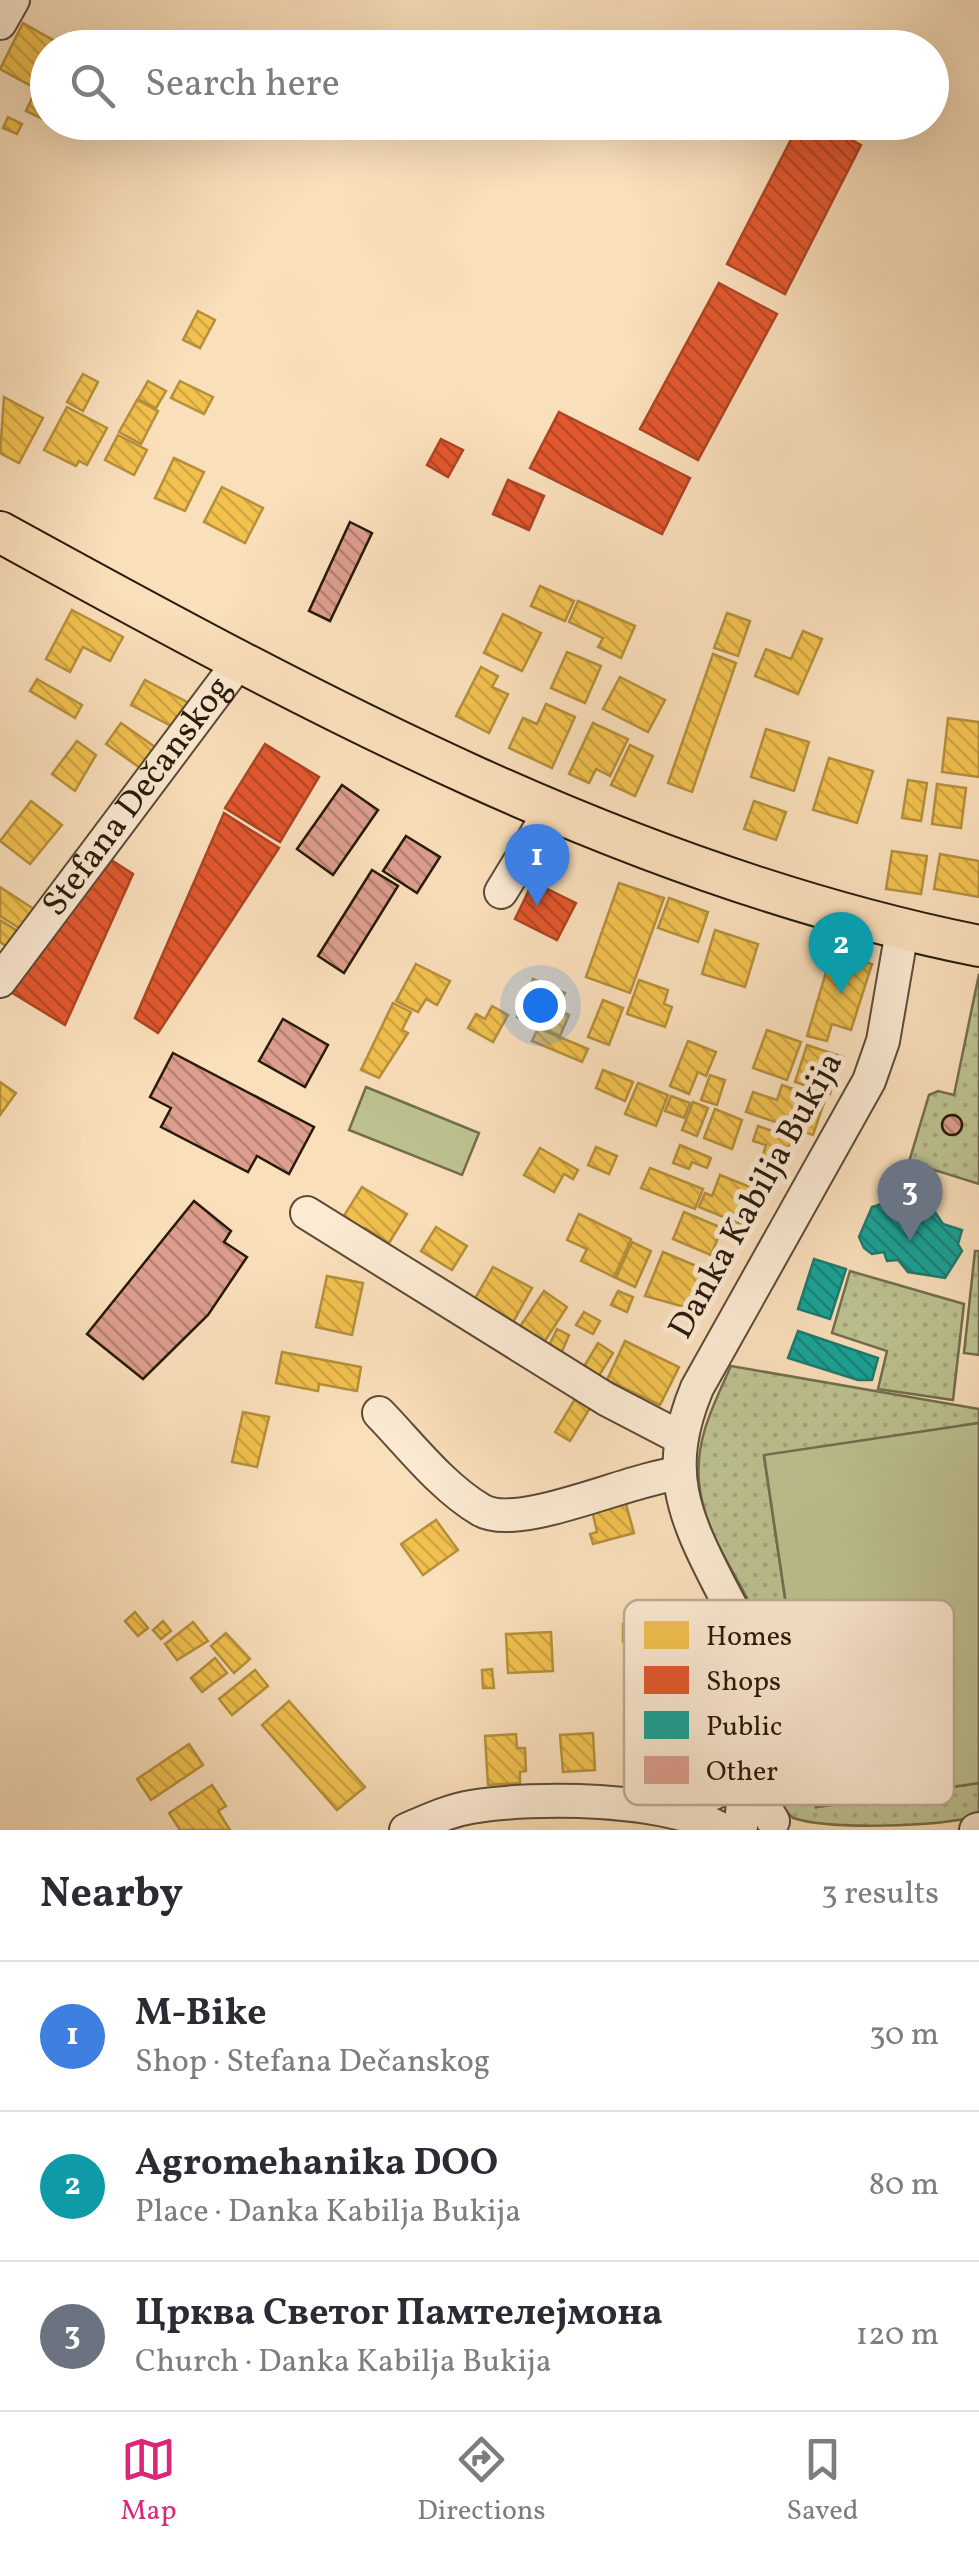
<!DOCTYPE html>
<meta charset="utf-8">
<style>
body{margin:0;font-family:Vollkorn,serif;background:#f7f7f7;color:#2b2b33}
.you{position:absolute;left:540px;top:1005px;width:35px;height:35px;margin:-25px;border:8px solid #fff;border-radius:50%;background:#1a73e8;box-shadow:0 0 0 15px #1a73e833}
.badge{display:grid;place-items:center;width:65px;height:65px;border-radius:50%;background:#db2777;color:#fff;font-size:32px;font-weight:700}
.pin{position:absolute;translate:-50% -82px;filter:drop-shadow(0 2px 5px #0008)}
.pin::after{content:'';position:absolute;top:52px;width:35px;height:30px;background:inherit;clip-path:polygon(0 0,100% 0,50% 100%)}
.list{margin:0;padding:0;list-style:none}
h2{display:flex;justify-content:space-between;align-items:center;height:130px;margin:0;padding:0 40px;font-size:42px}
h2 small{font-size:32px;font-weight:400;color:#7c7c81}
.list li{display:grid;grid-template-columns:65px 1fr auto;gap:30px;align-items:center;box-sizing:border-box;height:150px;padding:0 40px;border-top:2px solid #e1e1e2}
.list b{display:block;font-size:38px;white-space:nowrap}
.list p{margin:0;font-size:32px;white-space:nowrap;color:#7c7c81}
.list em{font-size:32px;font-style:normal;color:#7c7c81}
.icon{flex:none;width:55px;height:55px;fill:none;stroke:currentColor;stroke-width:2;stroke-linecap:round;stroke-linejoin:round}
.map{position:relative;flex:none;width:979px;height:1830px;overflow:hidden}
.search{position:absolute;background:#fff;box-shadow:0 10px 40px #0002;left:30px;right:30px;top:30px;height:110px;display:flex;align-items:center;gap:25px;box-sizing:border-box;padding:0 35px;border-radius:55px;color:#7c7c81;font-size:38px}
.sheet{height:580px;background:#fff}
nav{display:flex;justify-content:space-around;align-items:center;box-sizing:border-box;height:140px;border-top:2px solid #e1e1e2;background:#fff;font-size:28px;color:#7c7c81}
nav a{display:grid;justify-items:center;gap:5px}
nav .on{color:#db2777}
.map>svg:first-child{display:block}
.grass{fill:url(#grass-dots);stroke:#736e4e;stroke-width:2.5}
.park{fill:#bec291;stroke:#736e4e;stroke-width:2.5}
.homes{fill:url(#homes-back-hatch);stroke:#b58f3a;stroke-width:2.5}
.shops{fill:url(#shops-back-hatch);stroke:#ac4523;stroke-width:2.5}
.public{fill:url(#public-back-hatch);stroke:#1c7a6d;stroke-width:2.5}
.building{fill:url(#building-back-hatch);stroke:#281a0a;stroke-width:2.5}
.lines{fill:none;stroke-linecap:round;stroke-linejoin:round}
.minor-casing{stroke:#5c4b36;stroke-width:36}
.major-casing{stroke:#281a0a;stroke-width:44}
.minor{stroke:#fcead3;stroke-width:32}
.major{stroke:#fadfbb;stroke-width:40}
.labels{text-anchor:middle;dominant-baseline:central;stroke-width:10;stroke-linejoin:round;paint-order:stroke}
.street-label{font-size:35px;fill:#281a0a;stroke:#fcead3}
.key{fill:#fcead3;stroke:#bcac97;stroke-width:2.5}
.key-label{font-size:28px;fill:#281a0a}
</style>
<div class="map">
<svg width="979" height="1830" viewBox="0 0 979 1830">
<defs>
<pattern id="grass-dots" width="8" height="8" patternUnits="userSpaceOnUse" patternTransform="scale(2.5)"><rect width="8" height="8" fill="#bec291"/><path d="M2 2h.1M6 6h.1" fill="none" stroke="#a3a67c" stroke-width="1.8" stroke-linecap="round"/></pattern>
<pattern id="homes-back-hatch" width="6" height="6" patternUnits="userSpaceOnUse" patternTransform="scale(2.5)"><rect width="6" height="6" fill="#f2c14e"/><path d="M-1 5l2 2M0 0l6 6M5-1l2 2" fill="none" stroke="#d0a543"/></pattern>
<pattern id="shops-back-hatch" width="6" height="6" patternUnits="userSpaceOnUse" patternTransform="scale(2.5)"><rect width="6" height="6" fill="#e4572e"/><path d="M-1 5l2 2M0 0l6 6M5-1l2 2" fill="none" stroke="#b94725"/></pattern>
<pattern id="public-back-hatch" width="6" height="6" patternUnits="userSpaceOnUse" patternTransform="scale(2.5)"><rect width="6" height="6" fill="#17a398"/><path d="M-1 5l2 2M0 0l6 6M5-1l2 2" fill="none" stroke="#15847a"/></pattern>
<pattern id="building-back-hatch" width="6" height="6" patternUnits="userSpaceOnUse" patternTransform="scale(2.5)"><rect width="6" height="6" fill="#dd9e8e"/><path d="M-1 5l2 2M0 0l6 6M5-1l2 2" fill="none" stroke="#b38072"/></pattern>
</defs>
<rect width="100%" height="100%" fill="#fadfbb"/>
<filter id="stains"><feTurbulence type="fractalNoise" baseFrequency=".002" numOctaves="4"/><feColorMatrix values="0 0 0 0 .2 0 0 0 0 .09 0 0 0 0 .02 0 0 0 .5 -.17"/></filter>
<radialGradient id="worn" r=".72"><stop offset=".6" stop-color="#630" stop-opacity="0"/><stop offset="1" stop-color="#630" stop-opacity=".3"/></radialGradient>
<!-- grass -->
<g class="grass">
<path d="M979,974V1184L909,1162L929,1095L938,1091L954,1095Z"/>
<path d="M975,1251H979V1355L964,1353Z"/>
<path d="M850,1271L964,1304L953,1400L878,1389L887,1351L832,1333Z"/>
<path d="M731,1366L979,1409V1423L764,1456L816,1807L979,1783V1816C936,1827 829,1830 793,1818C752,1784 780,1719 774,1673C765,1603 705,1550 699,1482C695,1439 714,1404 731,1366Z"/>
</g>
<!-- park -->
<g class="park">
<path d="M366,1087L479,1133L462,1175L349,1130Z"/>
<path d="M979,1423V1783L816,1807L764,1455Z"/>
</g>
<!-- homes -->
<g class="homes">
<path d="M23,23L60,44L48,48V66L35,88L0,69Z"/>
<path d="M32,98L48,106L45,120L26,111Z"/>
<path d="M8,117L22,124L17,134L3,128Z"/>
<path d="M198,311L215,320L200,348L183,340Z"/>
<path d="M83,374L98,382L83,411L67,402Z"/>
<path d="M148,381L166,391L156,408L138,399Z"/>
<path d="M180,381L213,397L204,414L171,398Z"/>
<path d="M4,397L43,418L19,463L0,453Z"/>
<path d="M137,400L158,411L141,444L119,432Z"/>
<path d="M67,407L107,428L87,465L79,461L76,466L44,450Z"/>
<path d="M118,435L147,450L134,475L105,460Z"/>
<path d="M174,458L204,472L185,511L155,498Z"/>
<path d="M222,487L263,508L245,543L204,522Z"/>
<path d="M540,586L574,601L565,621L531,606Z"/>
<path d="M578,601L635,626L621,658L598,647L603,638L569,622Z"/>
<path d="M72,610L123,637L110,661L83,647L70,672L46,659Z"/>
<path d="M727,613L750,621L738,656L714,648Z"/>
<path d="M503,614L541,633L522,671L484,653Z"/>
<path d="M803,631L822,639L798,694L755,676L766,649L791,659Z"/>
<path d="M567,652L601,666L585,703L551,688Z"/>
<path d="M713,654L736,663L692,792L668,783Z"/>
<path d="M481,667L498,676L492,687L508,694L489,733L456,716Z"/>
<path d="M620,677L665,700L648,732L603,709Z"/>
<path d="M37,679L82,705L75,718L30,691Z"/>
<path d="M145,680L191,704L177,729L131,705Z"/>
<path d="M546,704L575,717L552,768L509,748L523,718L537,724Z"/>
<path d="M948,718L979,722V777L942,772Z"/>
<path d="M121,723L158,749L143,770L106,744Z"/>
<path d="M593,723L628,739L610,776L596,769L589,783L569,774Z"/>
<path d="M766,729L809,742L794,791L751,777Z"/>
<path d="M77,741L96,755L75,791L52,774Z"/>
<path d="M630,745L653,756L635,796L611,785Z"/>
<path d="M829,758L873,771L857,823L813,810Z"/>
<path d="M908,780L927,783L921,821L902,818Z"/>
<path d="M937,784L966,788L961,828L932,824Z"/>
<path d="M31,801L62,825L30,864L0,841Z"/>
<path d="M754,801L786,812L776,840L744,829Z"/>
<path d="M892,851L927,856L921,894L886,889Z"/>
<path d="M940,854L979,861V897L934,889Z"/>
<path d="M619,883L664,898L630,993L586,977Z"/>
<path d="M0,887L37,911L24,931L0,916Z"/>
<path d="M669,898L708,912L698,942L658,928Z"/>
<path d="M0,920L22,934L12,950L0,942Z"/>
<path d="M715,930L758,944L745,987L702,974Z"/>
<path d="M832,952L872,964L851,1030L832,1024L827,1041L807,1036Z"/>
<path d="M416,964L450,981L437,1005L426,999L418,1012L396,1001Z"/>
<path d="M533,979L565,993L558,1010L569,1015L560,1036L517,1017Z"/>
<path d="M639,980L668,990L664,1004L672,1007L665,1027L627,1014Z"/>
<path d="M603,1000L623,1008L609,1045L588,1037Z"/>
<path d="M393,1003L411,1012L402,1030L408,1033L379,1078L361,1070Z"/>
<path d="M492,1006L508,1015L493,1042L468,1028L476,1014L485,1019Z"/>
<path d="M538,1028L588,1049L582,1062L532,1041Z"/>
<path d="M767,1030L801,1042L787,1080L753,1068Z"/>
<path d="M688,1041L716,1052L706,1076L698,1072L689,1094L670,1086Z"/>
<path d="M807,1045L843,1057L830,1094L795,1082Z"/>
<path d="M603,1070L633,1082L625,1101L596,1088Z"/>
<path d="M710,1075L725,1080L717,1105L701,1100Z"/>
<path d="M0,1082L16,1093L0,1115Z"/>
<path d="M638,1083L668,1095L656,1126L625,1114Z"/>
<path d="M782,1085L825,1100L813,1135L746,1112L753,1092L777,1100Z"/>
<path d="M671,1096L690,1103L684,1118L665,1111Z"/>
<path d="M693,1102L708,1108L697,1136L682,1130Z"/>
<path d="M715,1109L742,1120L732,1149L704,1138Z"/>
<path d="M758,1126L792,1138L782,1165L762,1158L766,1145L753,1141Z"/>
<path d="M680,1145L711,1158L707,1168L692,1162L689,1169L673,1163Z"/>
<path d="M596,1147L617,1156L609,1174L588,1165Z"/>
<path d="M540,1148L578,1170L573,1179L564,1174L554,1192L524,1175Z"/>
<path d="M650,1168L703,1189L695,1209L641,1188Z"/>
<path d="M720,1175L765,1193L751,1228L699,1207L705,1193L712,1196Z"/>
<path d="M362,1187L407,1214L389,1243L365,1228L359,1238L338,1225Z"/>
<path d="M684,1212L722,1228L711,1255L673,1239Z"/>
<path d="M579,1214L631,1239L614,1277L581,1261L587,1249L567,1240Z"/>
<path d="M436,1227L467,1246L452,1270L421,1251Z"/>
<path d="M632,1242L651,1251L635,1287L616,1278Z"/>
<path d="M663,1252L706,1270L699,1285L708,1289L699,1311L645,1296Z"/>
<path d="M493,1267L532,1288L512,1324L473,1302Z"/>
<path d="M327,1276L363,1283L352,1335L316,1327Z"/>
<path d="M544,1291L567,1307L541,1347L517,1331Z"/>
<path d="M618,1291L633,1297L627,1312L611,1305Z"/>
<path d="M584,1312L600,1321L593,1334L576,1325Z"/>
<path d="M557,1329L569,1335L560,1356L547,1350Z"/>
<path d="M625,1341L679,1367L660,1405L607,1380Z"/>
<path d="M598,1343L613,1353L598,1377L583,1368Z"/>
<path d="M282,1352L361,1367L357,1391L319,1384L318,1391L276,1383Z"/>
<path d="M575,1399L590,1408L570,1441L555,1432Z"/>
<path d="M243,1412L269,1417L257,1467L232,1462Z"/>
<path d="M624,1497L634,1533L593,1544L590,1534L597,1532L591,1506Z"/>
<path d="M436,1520L458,1550L423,1575L401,1544Z"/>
<path d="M135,1612L148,1628L138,1636L125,1621Z"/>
<path d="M652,1612L653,1623H664L665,1641L623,1642V1624H630L629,1613Z"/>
<path d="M163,1621L171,1631L161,1639L153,1630Z"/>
<path d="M193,1622L208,1641L177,1660L165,1644Z"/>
<path d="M551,1632L553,1671L508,1673L506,1634Z"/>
<path d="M226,1633L250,1659L234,1673L211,1646Z"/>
<path d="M215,1658L227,1673L202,1692L191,1678Z"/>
<path d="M492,1669L494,1688H483L482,1670Z"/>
<path d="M255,1670L268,1686L232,1715L219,1699Z"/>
<path d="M289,1701L365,1787L337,1810L262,1725Z"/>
<path d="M593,1733L595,1770L563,1772L560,1735Z"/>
<path d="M516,1734L517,1748H525L526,1771L520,1772V1783L488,1785L485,1736Z"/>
<path d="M189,1744L203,1765L151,1800L137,1779Z"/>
<path d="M212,1785L226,1806L218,1811L230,1830H180L169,1813Z"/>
</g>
<!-- shops -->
<g class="shops">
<path d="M800,122H817L861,145L785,294L727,264Z"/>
<path d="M719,283L777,314L698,460L640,429Z"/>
<path d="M559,412L690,478L662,534L530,468Z"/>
<path d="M441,439L463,450L448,477L427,465Z"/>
<path d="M508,480L544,496L529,530L493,514Z"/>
<path d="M265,744L319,777L280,842L225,808Z"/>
<path d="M224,813L279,848L158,1033L135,1018Z"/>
<path d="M105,856L133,874L65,1025L9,991Z"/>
<path d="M533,882L576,903L557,940L515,919Z"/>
</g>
<!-- public -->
<g class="public">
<path d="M884,1203L894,1205L900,1214L908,1208L918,1215L935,1212L943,1224L962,1230L958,1244L962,1251L945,1278L908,1272L898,1260L887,1261L884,1252L872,1254L864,1248L859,1237L872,1207Z"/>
<path d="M814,1259L846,1269L830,1319L798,1309Z"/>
<path d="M798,1331L878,1358L872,1380H858L788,1358Z"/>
</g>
<!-- building -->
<g class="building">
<path d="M350,522L372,533L330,621L309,611Z"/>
<path d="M342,785L378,810L333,875L297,849Z"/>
<path d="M406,836L440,857L417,893L383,871Z"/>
<path d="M372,870L398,886L344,973L318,956Z"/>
<path d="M283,1019L328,1045L305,1087L259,1061Z"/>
<path d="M173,1053L314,1127L289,1174L257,1156L248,1172L161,1127L171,1108L150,1097Z"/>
<circle cx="952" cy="1125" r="10"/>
<path d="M194,1201L231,1231L224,1242L247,1257L208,1315L143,1379L87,1334Z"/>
</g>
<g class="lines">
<defs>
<g id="minor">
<path d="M0,23L13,0"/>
<path d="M501,892L551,810"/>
<path id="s1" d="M0,981L239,662"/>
<path d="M307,1213L606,1399L679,1437"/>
<path d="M379,1413C410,1445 442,1487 481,1510C519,1532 630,1478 677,1474"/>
<path d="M753,1769L755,1792L773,1821"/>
<path d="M671,1811L716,1792L745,1762"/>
<path d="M741,1827C744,1770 760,1710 749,1653C745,1631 732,1609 722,1590C683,1515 663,1470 697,1388L869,1081L883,1041L902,931"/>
<path d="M406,1830C427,1821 448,1811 471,1807C537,1796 664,1797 723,1830"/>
<path d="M976,1830L979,1829"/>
</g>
<path id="major" d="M0,532C311,703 629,876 979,946"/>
</defs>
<!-- minor casing -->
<use href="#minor" class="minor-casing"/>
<!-- major casing -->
<use href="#major" class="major-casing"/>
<!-- minor -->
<use href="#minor" class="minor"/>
<!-- major -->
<use href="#major" class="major"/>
</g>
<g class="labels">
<!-- street labels -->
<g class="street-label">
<text stroke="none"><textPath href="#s1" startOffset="230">Stefana Dečanskog</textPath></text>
<text transform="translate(757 1196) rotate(-61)">Danka Kabilja Bukija</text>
</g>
</g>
<!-- legend -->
<rect x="624" y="1600" width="330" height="205" rx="15" class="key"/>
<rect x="644" y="1621" width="45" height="28" fill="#f2c14e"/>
<rect x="644" y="1666" width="45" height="28" fill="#e4572e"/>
<rect x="644" y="1711" width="45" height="28" fill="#17a398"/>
<rect x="644" y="1756" width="45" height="28" fill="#dd9e8e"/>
<g class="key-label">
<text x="706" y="1645">Homes</text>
<text x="706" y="1690">Shops</text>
<text x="706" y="1735">Public</text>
<text x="706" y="1780">Other</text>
</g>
<rect width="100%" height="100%" filter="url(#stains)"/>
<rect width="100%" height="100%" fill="url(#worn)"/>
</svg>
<div class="you"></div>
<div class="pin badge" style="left:537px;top:906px;background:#3f7fe0">1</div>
<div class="pin badge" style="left:841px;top:994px;background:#0f9aa8">2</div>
<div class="pin badge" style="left:910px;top:1241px;background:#6b7280">3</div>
<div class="search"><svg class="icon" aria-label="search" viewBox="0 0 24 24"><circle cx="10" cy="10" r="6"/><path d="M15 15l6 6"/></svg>Search here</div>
</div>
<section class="sheet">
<h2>Nearby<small>3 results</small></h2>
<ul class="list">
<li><span class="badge" style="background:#3f7fe0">1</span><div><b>M-Bike</b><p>Shop · Stefana Dečanskog</p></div><em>30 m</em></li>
<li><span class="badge" style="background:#0f9aa8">2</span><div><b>Agromehanika DOO</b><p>Place · Danka Kabilja Bukija</p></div><em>80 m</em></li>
<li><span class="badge" style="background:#6b7280">3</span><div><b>Црква Светог Памтелејмона</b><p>Church · Danka Kabilja Bukija</p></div><em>120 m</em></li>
</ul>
</section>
<nav>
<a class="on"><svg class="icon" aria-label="map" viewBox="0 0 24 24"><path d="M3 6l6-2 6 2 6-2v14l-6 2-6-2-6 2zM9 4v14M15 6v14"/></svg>Map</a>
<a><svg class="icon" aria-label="directions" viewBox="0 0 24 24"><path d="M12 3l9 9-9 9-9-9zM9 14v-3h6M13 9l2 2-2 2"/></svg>Directions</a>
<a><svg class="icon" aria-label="saved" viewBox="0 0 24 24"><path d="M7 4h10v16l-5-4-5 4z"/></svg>Saved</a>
</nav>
